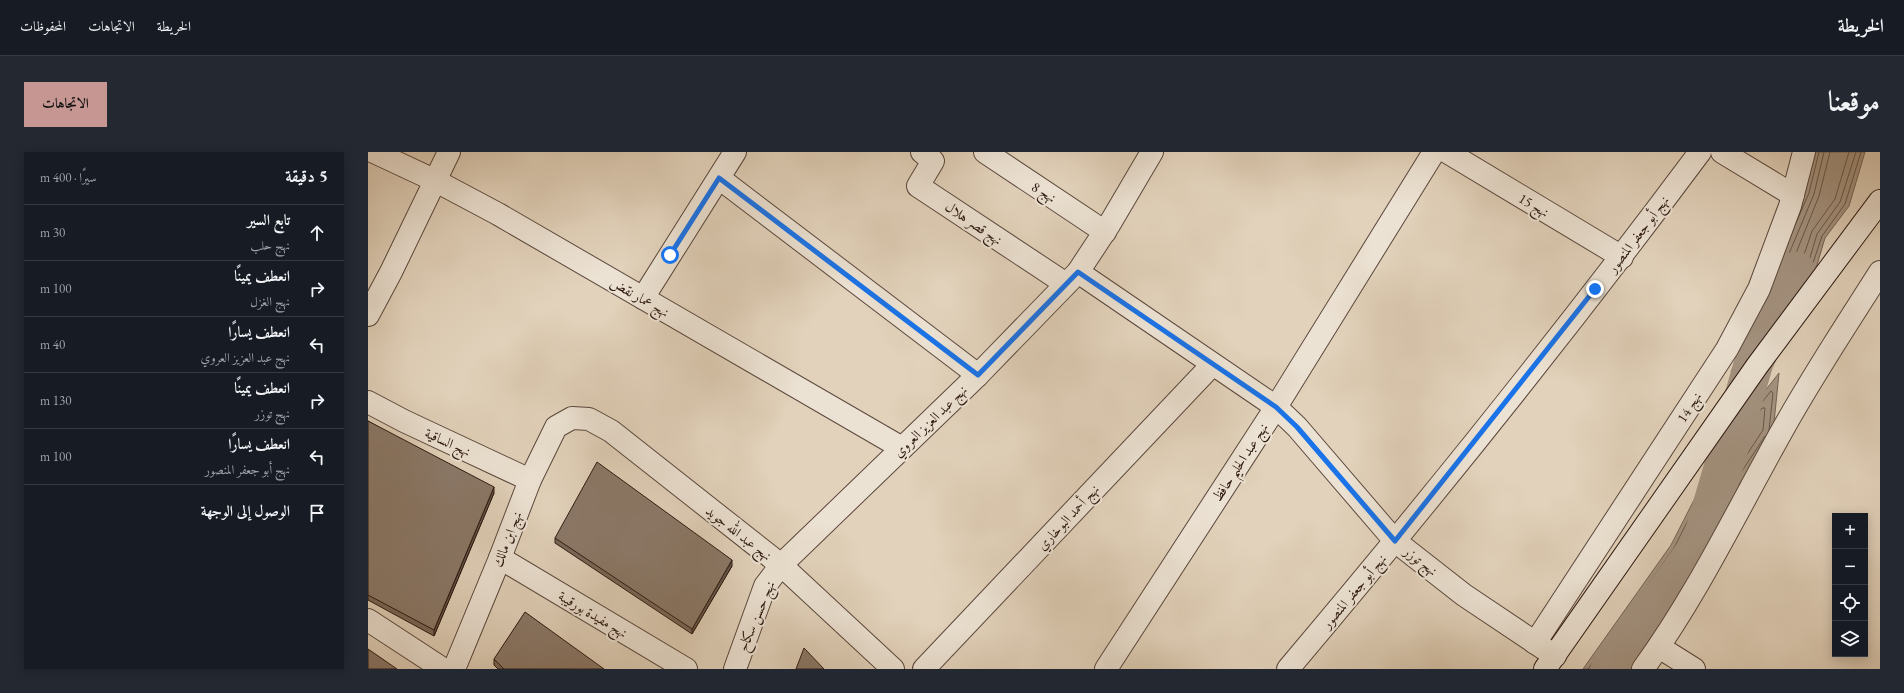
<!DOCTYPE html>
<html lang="ar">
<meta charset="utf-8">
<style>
body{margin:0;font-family:"EB Garamond",Amiri,serif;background:#242831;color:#f1f3f6;direction:rtl}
.controls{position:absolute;right:12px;bottom:12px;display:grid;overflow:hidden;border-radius:0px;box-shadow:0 2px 10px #0003}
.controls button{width:36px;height:36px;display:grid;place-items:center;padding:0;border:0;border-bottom:1px solid #363941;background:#171b24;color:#f1f3f6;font:20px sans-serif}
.stop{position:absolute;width:12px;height:12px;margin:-9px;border:3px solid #1a73e8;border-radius:50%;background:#fff}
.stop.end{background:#1a73e8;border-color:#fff;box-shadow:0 1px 4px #0008}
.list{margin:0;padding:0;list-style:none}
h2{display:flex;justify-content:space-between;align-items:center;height:52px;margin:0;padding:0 16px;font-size:17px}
h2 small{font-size:13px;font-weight:400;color:#9ea1a6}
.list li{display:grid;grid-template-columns:26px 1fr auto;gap:12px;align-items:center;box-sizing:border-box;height:56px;padding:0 16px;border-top:1px solid #363941}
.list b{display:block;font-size:15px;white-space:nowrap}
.list p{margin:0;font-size:13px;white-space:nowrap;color:#9ea1a6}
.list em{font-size:13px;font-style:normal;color:#9ea1a6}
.icon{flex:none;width:22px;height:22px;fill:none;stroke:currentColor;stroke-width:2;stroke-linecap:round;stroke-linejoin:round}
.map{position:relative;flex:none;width:1512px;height:517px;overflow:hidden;direction:ltr;border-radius:0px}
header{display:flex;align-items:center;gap:24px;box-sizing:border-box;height:56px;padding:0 20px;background:#171b24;border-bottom:1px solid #363941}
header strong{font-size:19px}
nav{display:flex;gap:22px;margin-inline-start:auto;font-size:14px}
.intro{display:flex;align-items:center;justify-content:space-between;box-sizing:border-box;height:96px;padding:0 24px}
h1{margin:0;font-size:28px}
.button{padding:10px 18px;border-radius:0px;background:#c59692;color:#111;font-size:14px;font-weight:700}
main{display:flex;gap:24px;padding:0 24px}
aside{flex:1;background:#171b24;border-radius:0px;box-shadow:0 2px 10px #0003}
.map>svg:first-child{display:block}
.water{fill:#a49381;stroke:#746254}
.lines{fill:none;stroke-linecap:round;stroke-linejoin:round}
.shore{stroke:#685649;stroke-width:1}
.river{stroke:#a49381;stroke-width:39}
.minor-casing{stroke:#5a473c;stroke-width:24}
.secondary-casing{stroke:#2d1911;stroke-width:24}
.minor{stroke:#ece2d3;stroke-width:22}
.secondary{stroke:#ece2d3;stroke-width:22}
.wall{fill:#78685a;stroke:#2d1911}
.shaded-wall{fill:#61554a;stroke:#2d1911}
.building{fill:#8b7969;stroke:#2d1911}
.route{stroke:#1a73e8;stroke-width:5}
.labels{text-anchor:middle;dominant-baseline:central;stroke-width:4;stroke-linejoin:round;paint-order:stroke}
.street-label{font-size:14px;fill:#2d1911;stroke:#ece2d3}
</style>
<header>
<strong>الخريطة</strong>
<nav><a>الخريطة</a><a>الاتجاهات</a><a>المحفوظات</a></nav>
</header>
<div class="intro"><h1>موقعنا</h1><a class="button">الاتجاهات</a></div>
<main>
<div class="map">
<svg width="1512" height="517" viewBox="0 0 1512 517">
<rect width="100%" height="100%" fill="#e2d2bb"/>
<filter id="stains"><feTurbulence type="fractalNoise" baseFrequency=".005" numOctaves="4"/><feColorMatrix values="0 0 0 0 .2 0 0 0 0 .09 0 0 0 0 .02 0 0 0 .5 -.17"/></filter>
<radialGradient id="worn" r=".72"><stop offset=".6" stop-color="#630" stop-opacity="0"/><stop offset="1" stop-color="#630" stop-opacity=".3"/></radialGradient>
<!-- water -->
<g class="water">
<path d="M1448,0H1497L1481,54L1457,86L1449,113L1363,220L1437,39Z"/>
<path d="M1411,221L1405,281L1249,517H1215L1303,393L1353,295Z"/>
</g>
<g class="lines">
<!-- shore -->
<g class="shore">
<path d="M1456,0L1446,42L1400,152L1402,155L1404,154L1441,109L1449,82L1472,50L1488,0"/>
<path d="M1462,0L1451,44L1422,116L1423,119L1435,106L1444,79L1467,47L1481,0"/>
<path d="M1428,71L1441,41L1451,0"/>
<path d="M1390,163L1383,183L1384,185L1445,111L1454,84L1477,52L1493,0"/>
<path d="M1377,288H1380V291L1363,317L1360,318L1359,315L1365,303Z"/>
<path d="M1220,517L1306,396L1356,297L1403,239L1405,241L1401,278"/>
<path d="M1226,517L1310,398L1360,300L1394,256H1397L1395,278L1243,510L1241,517"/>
<path d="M1246,517L1247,513L1397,284"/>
</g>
<!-- river -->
<path class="river" d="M1242,517L1333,392L1386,210L1428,119"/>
<defs>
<g id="minor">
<path d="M6,0L68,29L130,62L534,296"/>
<path d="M554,0L565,9L550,34L698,132"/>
<path d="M617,0L737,80"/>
<path d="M1079,0L1254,105"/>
<path d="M1354,0L1425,43"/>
<path d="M351,26L610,223"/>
<path d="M710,120L908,255L929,275L1027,389L1096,443L1187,504"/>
<path d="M275,146L367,0"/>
<path d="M0,163L23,120L81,0"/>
<path d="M0,250L36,269L162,328"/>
<path d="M132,406L318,517"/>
<path d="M0,468L75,517"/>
<path d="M1167,491L1359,197L1391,137L1422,54L1436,0"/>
<path d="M1291,495L1326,517"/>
<path d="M86,517L132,406L162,328L188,275L204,266L221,267L243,279L413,413L525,517"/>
<path d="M367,517L397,434L413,413L610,223L710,120L741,73L784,0"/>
<path d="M556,517L844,213"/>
<path d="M738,517L908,255L1066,0"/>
<path d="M920,517C1062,349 1200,177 1332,0"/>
<path d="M1275,517C1329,443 1370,357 1415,277C1445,223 1479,172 1512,120"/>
</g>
<path id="secondary" d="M1177,517L1389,214L1512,49"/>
</defs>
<!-- minor casing -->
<use href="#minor" class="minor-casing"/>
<!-- secondary casing -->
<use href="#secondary" class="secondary-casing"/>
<!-- minor -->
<use href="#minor" class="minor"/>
<!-- secondary -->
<use href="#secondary" class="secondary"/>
</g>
<!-- wall -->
<g class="wall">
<path d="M0,269L126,341L66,484L0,448Z"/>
<path d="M187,386L364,414L324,482L187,391Z"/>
<path d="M126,507L236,517H130L126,513Z"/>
</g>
<!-- shaded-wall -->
<g class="shaded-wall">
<path d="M126,335V341L66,484V478Z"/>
<path d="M364,408V414L324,482V477Z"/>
</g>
<!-- building -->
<g class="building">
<path d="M0,269L126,335L66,478L0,443Z"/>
<path d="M229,310L364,408L324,477L187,386Z"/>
<path d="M157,460L236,517H136L126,507Z"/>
<path d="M436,496L456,517H428Z"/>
<path d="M0,497L29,517H0Z"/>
</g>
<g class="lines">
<!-- route -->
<path class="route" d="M302,103L351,26L610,223L710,120L908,255L929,275L1027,389L1227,137"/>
</g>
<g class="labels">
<!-- street labels -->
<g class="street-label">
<text transform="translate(676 40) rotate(33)">نهج 8</text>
<text transform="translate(1166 53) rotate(31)">نهج 15</text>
<text transform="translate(606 71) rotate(34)">نهج قصر هلال</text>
<text transform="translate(1270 82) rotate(-53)">نهج أبو جعفر المنصور</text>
<text transform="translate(272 145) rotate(30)">نهج عمار نقض</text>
<text transform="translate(1321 255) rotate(-57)">نهج 14</text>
<text transform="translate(562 269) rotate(-44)">نهج عبد العزيز العروي</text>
<text transform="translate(80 290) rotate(25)">نهج الساقية</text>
<text transform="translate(872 310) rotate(-57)">نهج عبد الحليم حافظ</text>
<text transform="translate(700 365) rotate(-47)">نهج أحمد البوخاري</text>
<text transform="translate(371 381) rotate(38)">نهج عبد الله جويد</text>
<text transform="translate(139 387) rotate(-69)">نهج ابن مالك</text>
<text transform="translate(1053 409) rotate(38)">نهج توزر</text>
<text transform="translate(986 439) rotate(-50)">نهج أبو جعفر المنصور</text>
<text transform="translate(225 462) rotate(31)">نهج مفيدة بورقيبة</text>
<text transform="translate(388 464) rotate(-67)">نهج حسن سكاح</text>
</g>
</g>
<rect width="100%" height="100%" filter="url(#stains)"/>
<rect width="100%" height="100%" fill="url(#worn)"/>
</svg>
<div class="controls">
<button>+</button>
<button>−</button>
<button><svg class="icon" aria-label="locate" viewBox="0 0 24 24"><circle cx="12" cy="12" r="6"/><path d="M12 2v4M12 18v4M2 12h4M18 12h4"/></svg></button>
<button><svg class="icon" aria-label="layers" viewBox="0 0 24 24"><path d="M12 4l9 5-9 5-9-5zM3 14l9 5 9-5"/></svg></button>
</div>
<div class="stop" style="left:302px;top:103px"></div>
<div class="stop end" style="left:1227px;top:137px"></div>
</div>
<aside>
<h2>5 دقيقة<small>سيرًا · 400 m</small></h2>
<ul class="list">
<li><svg class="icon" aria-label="ahead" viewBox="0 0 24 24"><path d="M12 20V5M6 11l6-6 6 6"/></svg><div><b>تابع السير</b><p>نهج حلب</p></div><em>30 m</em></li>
<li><svg class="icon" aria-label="right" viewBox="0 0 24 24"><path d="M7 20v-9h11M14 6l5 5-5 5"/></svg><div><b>انعطف يمينًا</b><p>نهج الغزل</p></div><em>100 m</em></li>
<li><svg class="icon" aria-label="left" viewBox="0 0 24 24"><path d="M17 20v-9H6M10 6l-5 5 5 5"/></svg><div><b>انعطف يسارًا</b><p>نهج عبد العزيز العروي</p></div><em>40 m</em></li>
<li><svg class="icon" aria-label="right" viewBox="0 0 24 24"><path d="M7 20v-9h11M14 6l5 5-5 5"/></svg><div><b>انعطف يمينًا</b><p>نهج توزر</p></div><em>130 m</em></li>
<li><svg class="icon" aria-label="left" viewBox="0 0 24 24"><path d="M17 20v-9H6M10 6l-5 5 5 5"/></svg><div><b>انعطف يسارًا</b><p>نهج أبو جعفر المنصور</p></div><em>100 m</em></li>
<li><svg class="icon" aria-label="arrive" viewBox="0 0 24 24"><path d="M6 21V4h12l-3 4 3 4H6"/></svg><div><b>الوصول إلى الوجهة</b></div></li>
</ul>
</aside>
</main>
